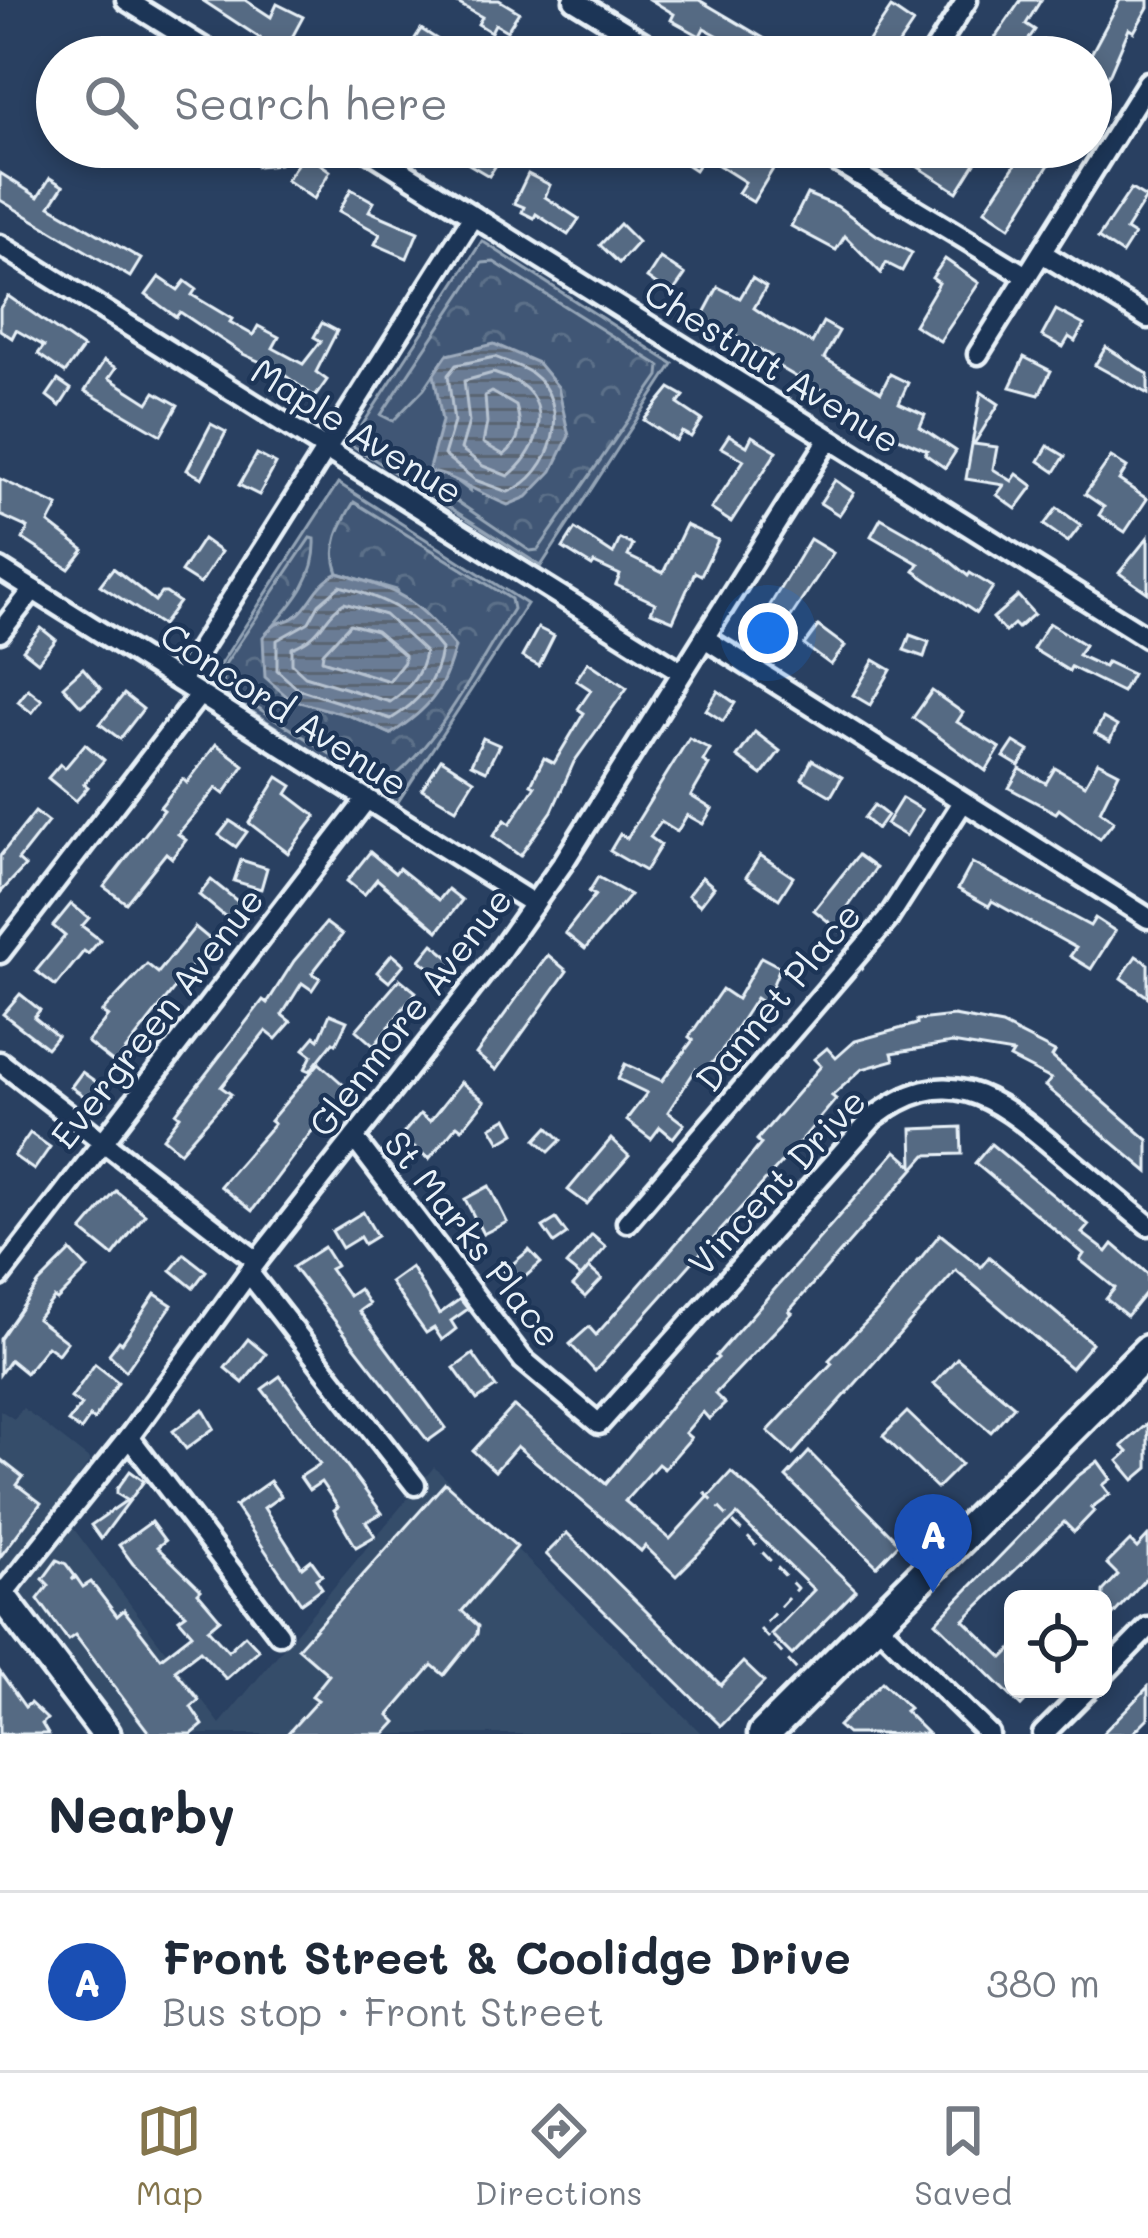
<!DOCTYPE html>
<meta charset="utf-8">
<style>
body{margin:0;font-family:Mali,sans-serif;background:#f6f6f7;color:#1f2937}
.controls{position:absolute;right:36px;bottom:36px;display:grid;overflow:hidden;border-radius:18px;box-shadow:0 6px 18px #0003}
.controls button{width:108px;height:108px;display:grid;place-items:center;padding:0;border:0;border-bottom:3px solid #e0e1e3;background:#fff;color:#1f2937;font:60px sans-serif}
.you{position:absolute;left:768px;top:633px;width:42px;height:42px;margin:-30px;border:9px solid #fff;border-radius:50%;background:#1a73e8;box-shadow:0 0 0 18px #1a73e833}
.badge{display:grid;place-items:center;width:78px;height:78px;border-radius:50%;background:#84754c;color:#fff;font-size:39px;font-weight:700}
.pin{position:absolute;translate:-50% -99px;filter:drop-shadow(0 3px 6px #0008)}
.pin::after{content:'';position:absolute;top:63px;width:42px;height:36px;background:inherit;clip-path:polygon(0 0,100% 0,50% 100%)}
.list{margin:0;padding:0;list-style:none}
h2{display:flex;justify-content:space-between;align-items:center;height:156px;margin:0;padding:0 48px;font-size:51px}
h2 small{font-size:39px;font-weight:400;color:#747a83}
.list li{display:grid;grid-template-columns:78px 1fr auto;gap:36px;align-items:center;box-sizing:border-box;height:180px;padding:0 48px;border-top:3px solid #e0e1e3}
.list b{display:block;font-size:45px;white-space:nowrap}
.list p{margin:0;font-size:39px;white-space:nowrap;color:#747a83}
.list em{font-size:39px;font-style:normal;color:#747a83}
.icon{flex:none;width:66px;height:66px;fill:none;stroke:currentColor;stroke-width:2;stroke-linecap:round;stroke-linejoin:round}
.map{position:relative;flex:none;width:1148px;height:1734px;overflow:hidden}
.search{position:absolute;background:#fff;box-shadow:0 6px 18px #0003;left:36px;right:36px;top:36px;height:132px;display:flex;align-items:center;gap:30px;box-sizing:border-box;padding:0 42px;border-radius:66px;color:#747a83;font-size:45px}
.sheet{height:336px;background:#fff}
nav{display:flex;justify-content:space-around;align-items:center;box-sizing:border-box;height:168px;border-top:3px solid #e0e1e3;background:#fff;font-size:33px;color:#747a83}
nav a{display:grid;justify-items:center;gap:6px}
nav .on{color:#84754c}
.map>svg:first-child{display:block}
.built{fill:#364d6b}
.grass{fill:#415774;stroke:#94a4b6;stroke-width:3}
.forest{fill:url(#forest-crowns);stroke:#94a4b6;stroke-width:3}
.water{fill:url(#water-rules);stroke:#9dabbd;stroke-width:3}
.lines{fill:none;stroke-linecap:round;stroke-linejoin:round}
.shore{stroke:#b6c2d0;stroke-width:3}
.building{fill:#556a83;stroke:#e8f1f8;stroke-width:3}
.street-casing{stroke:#e8f1f8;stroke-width:27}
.secondary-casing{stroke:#e8f1f8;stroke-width:36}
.primary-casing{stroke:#e8f1f8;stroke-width:39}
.path{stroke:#e8f1f8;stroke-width:3;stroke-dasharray:12 9;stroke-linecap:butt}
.street{stroke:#1d3557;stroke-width:18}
.secondary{stroke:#1d3557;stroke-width:27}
.primary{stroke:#1d3557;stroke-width:30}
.labels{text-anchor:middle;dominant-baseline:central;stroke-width:9;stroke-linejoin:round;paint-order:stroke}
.street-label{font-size:36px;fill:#e8f1f8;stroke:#1d3557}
</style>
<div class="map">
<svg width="1148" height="1734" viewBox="0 0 1148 1734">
<defs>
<pattern id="forest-crowns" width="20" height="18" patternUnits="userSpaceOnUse" patternTransform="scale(3)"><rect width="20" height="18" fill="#415774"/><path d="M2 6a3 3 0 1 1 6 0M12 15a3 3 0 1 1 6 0" fill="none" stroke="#5c7089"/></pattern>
<pattern id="water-rules" width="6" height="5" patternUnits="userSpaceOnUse" patternTransform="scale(3)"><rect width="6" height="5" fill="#6b7c95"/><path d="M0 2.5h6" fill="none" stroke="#5a6573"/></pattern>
</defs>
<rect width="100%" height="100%" fill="#294061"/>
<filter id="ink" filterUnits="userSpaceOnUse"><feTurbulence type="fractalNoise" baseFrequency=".00833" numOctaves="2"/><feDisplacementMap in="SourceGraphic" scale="24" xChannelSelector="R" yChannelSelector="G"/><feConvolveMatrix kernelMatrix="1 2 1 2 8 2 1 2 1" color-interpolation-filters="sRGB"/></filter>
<g filter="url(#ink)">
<!-- built -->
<path class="built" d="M23,1408L90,1460L58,1508L220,1724L434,1467L702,1734H90L0,1614V1410L14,1419Z"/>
<!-- grass -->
<g class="grass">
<path d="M482,241L673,364L541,566L350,444Z"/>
<path d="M338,483L527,604L396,805L208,683Z"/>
</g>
<!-- forest -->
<g class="forest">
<path d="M494,262L660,366L659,376L538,550L530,551L421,477L444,471L470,491L447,355L424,389L393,421L381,415L482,263Z"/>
<path d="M354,502L511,599L513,609C481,659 431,759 380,786L224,686L221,670L310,538L315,539C317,581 289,607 264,637L348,715L391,734L397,590L338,573C328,546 340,525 354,502Z"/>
</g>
<!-- water -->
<g class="water">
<path d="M494,344L538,363L558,387L569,436L552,471L527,497L508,505C485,497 446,471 428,472L442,421L434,374L447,355Z"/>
<path d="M338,573C399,591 414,596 455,647C443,692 430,708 391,734L348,715L291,700L265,677L263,637C282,615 280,627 296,616C312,605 314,585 338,573Z"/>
</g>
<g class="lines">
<!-- shore -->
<g class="shore">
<path d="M495,357C506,362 521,366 531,373C574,404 553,475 508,492L475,480L444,455L454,422L448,375L456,365Z"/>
<path d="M493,373C502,376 513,379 520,384C556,409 535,456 508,476L483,466L461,449L469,422L464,381Z"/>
<path d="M492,392L516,406C522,426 522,440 504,455L483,443L487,423L485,396Z"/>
<path d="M340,586C386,599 411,610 441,649C437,681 419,702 391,719L298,689L277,670V640L309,622L319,604Z"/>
<path d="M344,603L385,615L425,652C422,674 408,690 390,702L305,676L292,664V648C326,634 322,616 344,603Z"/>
<path d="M350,624L376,631L404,655V662L389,681L322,660L323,653Z"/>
</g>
</g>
<!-- building -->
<g class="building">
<path d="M202,0H245L271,17L277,4L303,17L283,54L258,41L260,38Z"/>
<path d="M452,0H499L519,12L507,31L495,24L491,32L478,24L482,17Z"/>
<path d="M651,0H699L777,46L770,57H732L739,47L704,28L700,36L671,20L674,14Z"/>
<path d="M1021,0H1041L1026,24L1035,30L1016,57H987L995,38Z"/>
<path d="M1120,0H1148V7L1134,32L1129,29L1110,73L1091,104V54Z"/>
<path d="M891,8L913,23L890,57H877L864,48Z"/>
<path d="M421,29L443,43L434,57H403Z"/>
<path d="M525,35L548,45L542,57H515Z"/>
<path d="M255,147H278L279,164L257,166Z"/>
<path d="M440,147H492L503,154L489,176Z"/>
<path d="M660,147H736L773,169L753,202L738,193L745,182L704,156L695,170Z"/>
<path d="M918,147H958L977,160L957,192L909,161Z"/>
<path d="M1027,147H1060L1010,227L985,210Z"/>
<path d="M305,153L330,171L314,199L286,180Z"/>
<path d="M0,173L38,197L50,178L63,186L50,206L141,259L130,277L0,200Z"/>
<path d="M528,174L550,185L545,197L579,219L568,235L536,214L534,218L522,212L524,207L514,203Z"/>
<path d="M351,189L374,202L369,211L418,232L407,258L375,244L380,234L339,211Z"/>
<path d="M1131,189L1146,198L1126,230L1134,235L1122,254L1098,238Z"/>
<path d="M807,194L837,206L878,236L912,253L902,271L886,263L881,273L845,236L836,250L791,226Z"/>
<path d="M620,224L638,242L619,263L600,245Z"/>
<path d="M660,258L685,275L671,295L647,278Z"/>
<path d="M945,259L979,283L940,341L914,325L939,283L932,278Z"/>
<path d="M159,277L178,290L185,281L196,289L192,295L232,319L230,322L253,335L258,326L279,337L273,348L303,364L321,341L314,337L322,323L337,331L316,372L327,380L315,397L276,369L243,354L180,312L176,317L146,295Z"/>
<path d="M752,278L766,287L754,308L779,325L812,343L823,322L839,331L824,358L881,392L890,374L908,383L899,403L925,415L920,427L956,451L945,468L925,454L927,450L889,434L800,375L798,378L776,365L778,360L702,317L718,287L740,298Z"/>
<path d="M8,296L83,348L65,373L38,354L44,346L16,330L12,338L0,330V308Z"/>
<path d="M1056,310L1084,325L1075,341L1069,337L1063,347L1042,336Z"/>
<path d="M1106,347L1148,374V394L1095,365Z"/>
<path d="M1024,357L1051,371L1039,395L1010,387Z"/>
<path d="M104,361L116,368L109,378L148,403L155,392L178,405L161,435L85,391Z"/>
<path d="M58,380L71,389L60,406L47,396Z"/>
<path d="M670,388L684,396L678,404L702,420L691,437L682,432L676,441L644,420Z"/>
<path d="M981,392L999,404L974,444L997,447L993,469L1012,481L1017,474L1033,486L1016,509L997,495L1004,485L966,479Z"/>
<path d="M211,424L226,432L202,478L187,470Z"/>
<path d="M729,435L747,446L752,436L777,451L731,522L711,509L744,460L721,447Z"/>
<path d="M1048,446L1065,456L1055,472L1039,461Z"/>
<path d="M257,454L276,464L259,495L239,485Z"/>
<path d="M1111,457L1127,467L1119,480L1147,499L1125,532L1099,515L1104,507L1085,494Z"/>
<path d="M0,479L58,506L49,523L84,550L69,569L23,539L28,528L0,515Z"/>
<path d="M835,480L854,493L839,515L820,503Z"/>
<path d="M1057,508L1081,525L1068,542L1044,525Z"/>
<path d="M881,518L934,548L968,576L970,573L993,587L976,613L914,571L919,564L871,536Z"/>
<path d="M686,525L718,540L701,575L695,572L673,621L651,612L655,603L616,585L620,575L594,563L592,566L563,548L575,529L613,554L620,539L633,545L628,556L663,573Z"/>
<path d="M1148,537V593L1119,573Z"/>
<path d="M203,539L221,552L200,584L181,572Z"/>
<path d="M810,539L833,553L777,638L758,625Z"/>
<path d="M113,568L155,601L161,593H166L179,602L162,625L100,585Z"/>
<path d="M1018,596L1034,614L1018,628L1014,624L1005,632L993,618Z"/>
<path d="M1049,623L1085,645L1078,655L1104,667L1107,662L1132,674L1122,692L1071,667L1069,671L1033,649Z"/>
<path d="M818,626L845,646L831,665L804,645Z"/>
<path d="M41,628L56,640L38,662L23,650Z"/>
<path d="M538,628L554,636L539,666L522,657Z"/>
<path d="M910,635L929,642L924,657L904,650Z"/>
<path d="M874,660L891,670L870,705L853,695Z"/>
<path d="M588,662L627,688L574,762L552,811L520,856L493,836L505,820L510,824L535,786L531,784L544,758L554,763L584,713L578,709L591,690L576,680Z"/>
<path d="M83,668L101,689L81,706L63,686Z"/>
<path d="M28,689L42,700L32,713L18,702Z"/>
<path d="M718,691L735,703L723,721L706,710Z"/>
<path d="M932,691L963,713L957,722L1000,748L986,771L913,718Z"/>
<path d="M124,694L143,709L120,739L100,724Z"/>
<path d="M1103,718L1117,726L1110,741L1095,733Z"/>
<path d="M755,732L780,751L762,775L737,757Z"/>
<path d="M483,738L499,745L486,771L471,764Z"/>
<path d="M689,738L710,749L703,761L709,765L691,796L712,809L703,824L687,815L677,832L661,822L650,837L661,845L645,871L610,851L620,834L627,838Z"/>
<path d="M1014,742L1029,751L1019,766L1004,757Z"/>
<path d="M85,744L104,760L84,784L88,787L76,801L48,778L60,764L65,768Z"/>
<path d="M216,744L244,765L224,794L216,788L178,834L186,840L172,858L166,853L126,903L104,887L164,810L160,807L183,779L187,783Z"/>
<path d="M441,759L474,780L456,809L422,789Z"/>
<path d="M812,760L842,777L831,796L802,779Z"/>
<path d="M1098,762L1119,773L1100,811L1114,821L1100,839L1059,809L1056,813L1009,788L1020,769L1046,783L1055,768L1085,785Z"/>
<path d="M278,777L292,786L287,794L316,816L288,853L249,823Z"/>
<path d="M902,798L922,810L906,836L886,824Z"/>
<path d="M874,805L887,815L877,829L864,818Z"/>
<path d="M35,812L48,822L18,860L25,866L0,893V856Z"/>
<path d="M230,821L247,832L236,847L219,835Z"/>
<path d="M370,852L395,873L399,868L439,900L448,889L462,900L438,931L377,879L364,895L347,881Z"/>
<path d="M760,855L793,877L779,899L746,877Z"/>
<path d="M858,855L876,868L845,911L852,916L840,931L814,910Z"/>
<path d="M241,860L267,868L261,889L234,881Z"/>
<path d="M972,863L1090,926L1095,918L1115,931L1091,969L1070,956L1076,948L992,901L989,906L958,889Z"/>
<path d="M598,877L630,895L585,949L565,933L595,895L589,892Z"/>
<path d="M702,877L714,887L700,905L688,895Z"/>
<path d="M211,880L246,908L233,923L199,895Z"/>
<path d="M71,904L89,918L82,926L100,940L88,954L84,951L56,986L36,971L65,936L53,926Z"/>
<path d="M326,923L342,935L312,973L320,978L312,990L302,983L282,1015L291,1022L276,1039L266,1031L221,1087L231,1094L180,1152L163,1138L180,1116L176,1113L263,1000L267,1003L294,961Z"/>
<path d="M195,927L212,941L115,1064L87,1042L108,1016L102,1012L147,964L158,973Z"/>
<path d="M433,944L454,961L441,977L420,960Z"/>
<path d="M392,954L404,964L389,982L377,972Z"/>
<path d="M548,955L567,971L496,1070L476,1054Z"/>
<path d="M1136,956L1148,964V997L1121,978Z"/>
<path d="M761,957L780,967L765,1004L756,998L719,1055L703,1073L696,1069L668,1112L684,1124L673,1138L660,1127L651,1139L626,1120L647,1093L618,1079L625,1064L662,1081L693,1040L689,1037L722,989L737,999Z"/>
<path d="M400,979L416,992L374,1046L356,1030Z"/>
<path d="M20,994L40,1010L34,1017L57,1036L47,1048L3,1014Z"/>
<path d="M330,1014L347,1021L336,1044L333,1042L310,1071L305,1069L312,1055L304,1049L315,1036L319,1039Z"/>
<path d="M954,1016L1002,1025L1055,1052L1052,1057L1148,1140V1172L1045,1086L1051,1079L1010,1058L1013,1053L952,1043L892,1053L894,1060L862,1069L832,1096L836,1099L806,1135L595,1371L570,1344L589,1327L596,1335L723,1190L761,1144L757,1140L821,1066L814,1059L827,1048L836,1058L855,1041L917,1024V1020Z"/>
<path d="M319,1063L354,1094L343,1106L340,1103L330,1114L327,1111L252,1211L220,1186L274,1124L270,1121Z"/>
<path d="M82,1072L102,1086L91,1101L71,1087Z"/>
<path d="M461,1082L485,1101L462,1129L457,1125L429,1159L401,1136L420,1114L430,1121Z"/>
<path d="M507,1118L515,1133L500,1142L491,1127Z"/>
<path d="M548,1127L561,1140L549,1152L536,1140Z"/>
<path d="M961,1127L962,1154L926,1155L789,1311L792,1313L715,1394L725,1404L709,1419L703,1412L685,1433L691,1438L664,1469L658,1464L625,1501L670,1539L731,1472L755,1493L856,1590L792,1655L771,1634L814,1590L737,1515L676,1576L645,1546L641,1551L517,1446L495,1471L473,1451L514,1406L606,1484L683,1391L718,1358L716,1356L896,1151L913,1166L912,1129Z"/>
<path d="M30,1133L50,1147L34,1170L14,1156Z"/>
<path d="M611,1139L629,1156L587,1204L568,1190Z"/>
<path d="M991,1144L1089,1225L1082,1233L1107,1252L1113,1244L1148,1274V1290L1127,1316L1106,1299L1115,1288L1080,1260L1084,1254L975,1163Z"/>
<path d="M489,1186L507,1222L483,1234L465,1199Z"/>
<path d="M116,1191L145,1214L113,1256L82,1231Z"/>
<path d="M363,1212L377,1236L364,1244L360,1237L342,1248L332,1231Z"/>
<path d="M556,1219L567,1234L554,1243L543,1227Z"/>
<path d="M940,1234L981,1267L989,1257L1092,1343L1071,1368L956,1270L793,1454L768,1431L832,1363L829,1360L881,1307Z"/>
<path d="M592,1235L606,1247L581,1277L566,1265Z"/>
<path d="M324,1247L336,1266L330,1269L349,1296L359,1289L369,1304L359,1311L446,1428L428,1441L293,1267Z"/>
<path d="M529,1250L541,1263L509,1291L497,1277Z"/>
<path d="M71,1251L88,1269L57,1300L54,1298L37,1319L67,1342L58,1354L47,1346L26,1373L10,1360L0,1374V1339L39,1283Z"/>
<path d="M184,1254L206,1271L193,1288L171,1270Z"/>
<path d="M411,1267L439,1314L460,1299L468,1309L451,1321L456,1329L442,1340L434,1328L426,1333L390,1282Z"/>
<path d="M589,1268L602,1279L585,1297L573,1286Z"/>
<path d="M155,1294L172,1305L126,1371L109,1354L119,1341L122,1343Z"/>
<path d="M248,1339L266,1354L243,1383L225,1368Z"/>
<path d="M473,1354L496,1387L477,1400L454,1368Z"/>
<path d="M957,1358L1014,1406L991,1432L934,1384Z"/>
<path d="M95,1364L118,1382L94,1420L90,1417L81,1430L68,1422L81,1405L71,1398Z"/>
<path d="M280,1376L382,1513L366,1522L375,1536L356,1547L334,1510L338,1507L321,1482L309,1490L300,1477L320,1464L262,1389Z"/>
<path d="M203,1409L214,1428L186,1449L173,1431Z"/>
<path d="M907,1412L961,1464L937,1488L883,1436Z"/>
<path d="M1148,1423V1468L1134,1480L1118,1461L1128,1452L1122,1446Z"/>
<path d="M809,1452L899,1543L877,1566L786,1477Z"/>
<path d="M0,1459L23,1477L17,1485L41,1503L0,1557Z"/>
<path d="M1098,1461L1111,1479L1103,1485L1110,1494L1091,1508L1094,1511L1074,1532L1064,1522L964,1620L1003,1658L1013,1648V1689H1037L1021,1706L936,1622L1078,1476Z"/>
<path d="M130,1471L144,1481L101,1539L91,1525L127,1500L117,1494V1489Z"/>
<path d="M270,1481L281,1496L264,1508L302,1567L311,1560L322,1575L316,1579L322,1588L301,1603L235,1506Z"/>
<path d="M445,1483L517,1547L462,1611L478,1626L477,1634L444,1675L432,1665L389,1715L396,1722L385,1734H287L318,1700L312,1696L329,1675L298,1648Z"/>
<path d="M151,1522L165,1541L157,1547L201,1590L198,1593L220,1619L208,1629L228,1651L245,1635L259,1650L226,1679L200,1651L175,1670L199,1700L191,1707L203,1725L192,1734H150L75,1635L68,1640L38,1599L49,1585L43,1579L57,1560L66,1564L75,1576L72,1580L76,1577L83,1587L91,1582L117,1616L124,1610L161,1658L192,1634L179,1619L186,1614L133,1564L119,1545Z"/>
<path d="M567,1533L721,1685L743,1662L764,1682L721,1726L546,1554Z"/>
<path d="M1148,1536V1576L1103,1626V1591L1118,1575L1107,1564L1130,1541L1137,1548Z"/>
<path d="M0,1672L25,1707L30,1703L47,1719L42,1724L48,1734H0Z"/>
<path d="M882,1682L909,1708L905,1711L928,1734H847L838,1726Z"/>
<path d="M1148,1687V1718L1132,1734H1102Z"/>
</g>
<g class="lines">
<defs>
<g id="street">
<path d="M126,0L218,57"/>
<path d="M574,0L667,57"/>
<path d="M931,57L967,0"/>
<path d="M363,147L1148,638"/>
<path d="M813,147L1026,276"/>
<path d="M858,175L876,147"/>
<path d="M0,245L682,672"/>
<path d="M1042,253L1148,318"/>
<path d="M978,354L1148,82"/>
<path d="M0,569L534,904"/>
<path d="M0,632L33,590"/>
<path d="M706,639L1148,918"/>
<path d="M181,679L473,216"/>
<path d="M0,953L199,695"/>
<path d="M0,1062L257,1261"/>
<path d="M354,1138L523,1360L599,1424L873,1118C947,1061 992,1095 1054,1147C1085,1173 1117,1199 1148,1225"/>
<path d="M627,1222L887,920L963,802"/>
<path d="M249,1273L415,1485"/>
<path d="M0,1276L366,800"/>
<path d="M129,1437L279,1634"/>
<path d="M1,1596L129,1437L257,1261L497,956L563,863L829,439"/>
<path d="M874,1621L989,1734"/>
<path d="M1103,1674L1148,1628"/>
<path d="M1043,1734L1088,1689"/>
</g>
<path id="secondary" d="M0,1594L106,1734"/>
<path id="primary" d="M764,1734L1148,1351"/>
</defs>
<!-- street casing -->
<use href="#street" class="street-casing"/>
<!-- secondary casing -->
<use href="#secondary" class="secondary-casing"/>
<!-- primary casing -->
<use href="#primary" class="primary-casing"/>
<!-- path -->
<path class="path" d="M704,1492L797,1588L760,1629L797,1670"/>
<!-- street -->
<use href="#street" class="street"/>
<!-- secondary -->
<use href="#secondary" class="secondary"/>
<!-- primary -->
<use href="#primary" class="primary"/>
</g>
</g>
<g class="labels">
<!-- street labels -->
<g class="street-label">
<text transform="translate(773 365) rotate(32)">Chestnut Avenue</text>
<text transform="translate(358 430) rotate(32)">Maple Avenue</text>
<text transform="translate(285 708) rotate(33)">Concord Avenue</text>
<text transform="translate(777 996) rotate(-50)">Dannet Place</text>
<text transform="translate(409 1011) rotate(-52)">Glenmore Avenue</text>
<text transform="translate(156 1017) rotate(-52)">Evergreen Avenue</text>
<text transform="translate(776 1181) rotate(-47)">Vincent Drive</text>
<text transform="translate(474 1238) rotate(52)">St Marks Place</text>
</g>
</g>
</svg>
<div class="controls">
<button><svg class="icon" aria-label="locate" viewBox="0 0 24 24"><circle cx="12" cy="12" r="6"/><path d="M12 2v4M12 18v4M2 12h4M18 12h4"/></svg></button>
</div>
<div class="you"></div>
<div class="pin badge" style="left:933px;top:1593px;background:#1a4fb4">A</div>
<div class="search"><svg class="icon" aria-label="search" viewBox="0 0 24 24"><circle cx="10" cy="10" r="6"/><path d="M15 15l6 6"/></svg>Search here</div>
</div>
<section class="sheet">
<h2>Nearby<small></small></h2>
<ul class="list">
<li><span class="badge" style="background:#1a4fb4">A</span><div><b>Front Street &amp; Coolidge Drive</b><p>Bus stop · Front Street</p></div><em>380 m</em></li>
</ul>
</section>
<nav>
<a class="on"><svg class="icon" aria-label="map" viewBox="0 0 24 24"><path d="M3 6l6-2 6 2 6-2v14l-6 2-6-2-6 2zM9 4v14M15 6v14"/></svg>Map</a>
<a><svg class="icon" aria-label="directions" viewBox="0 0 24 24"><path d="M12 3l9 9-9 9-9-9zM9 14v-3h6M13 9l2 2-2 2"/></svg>Directions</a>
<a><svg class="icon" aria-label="saved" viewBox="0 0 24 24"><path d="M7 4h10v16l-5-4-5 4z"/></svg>Saved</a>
</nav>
